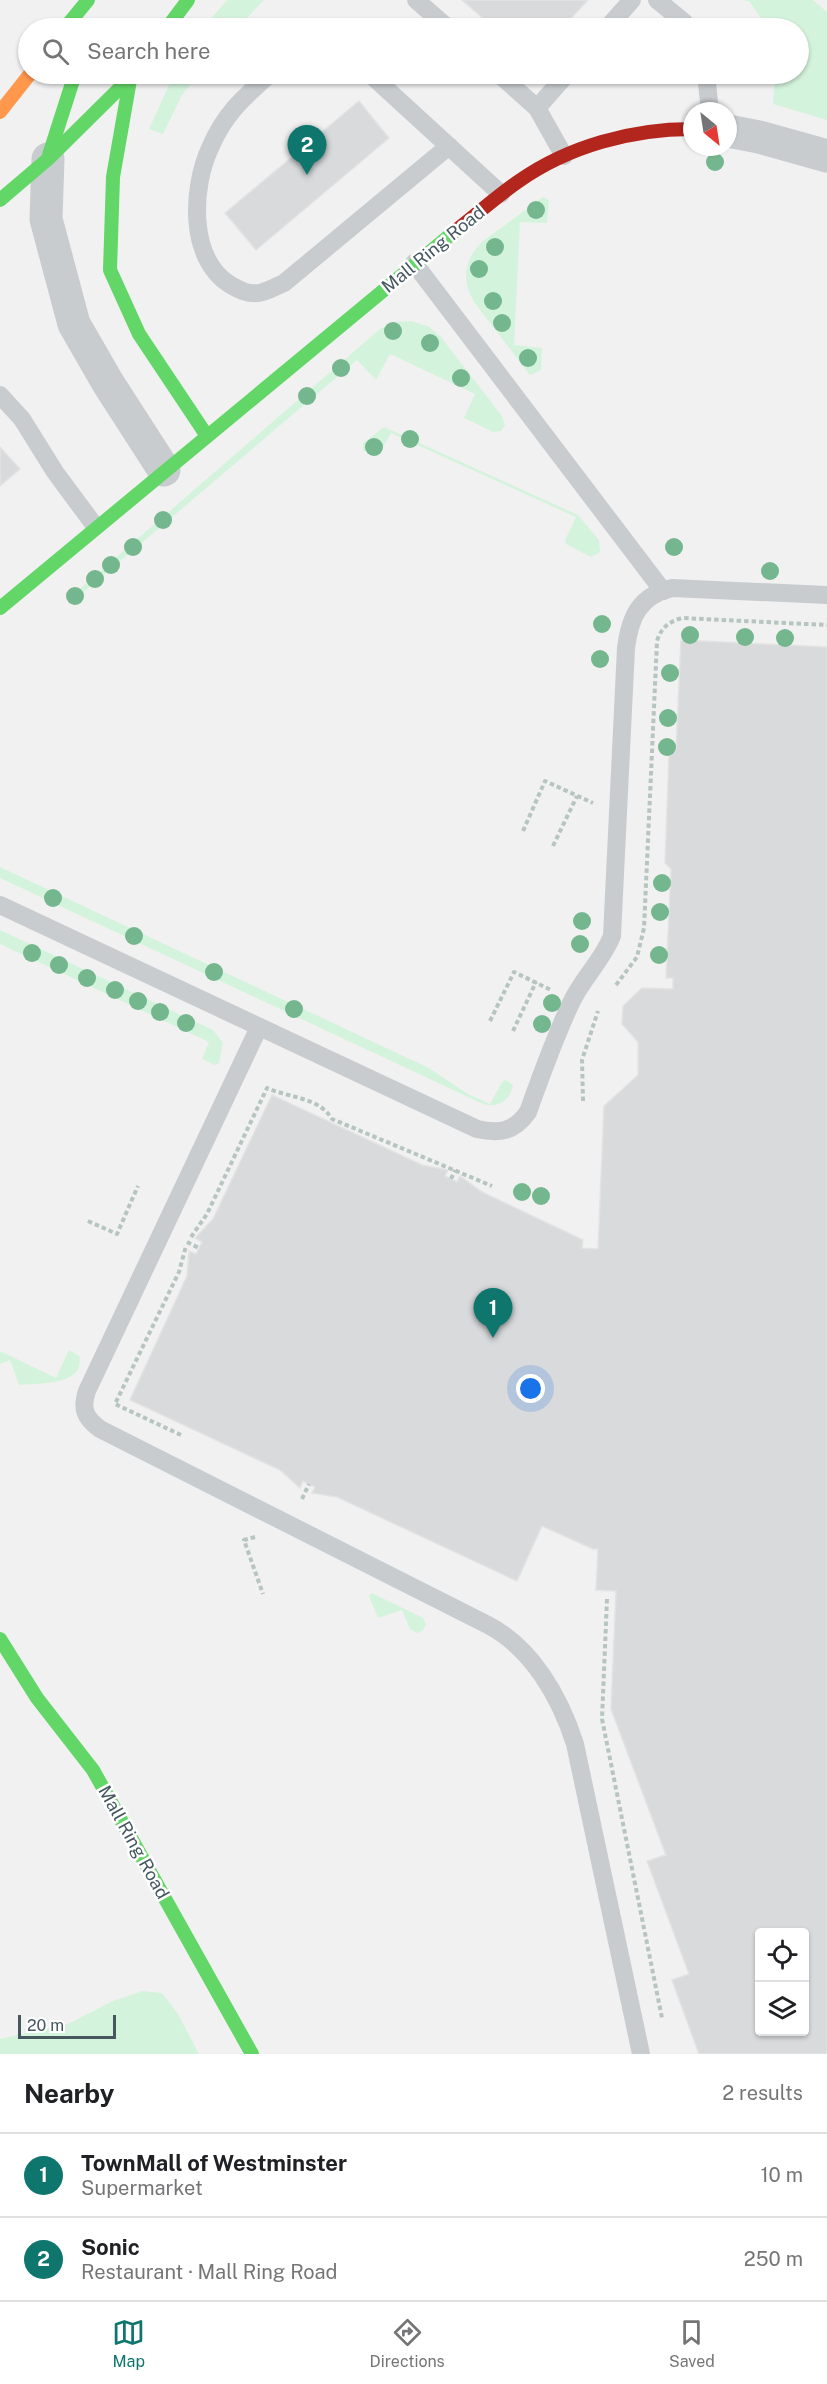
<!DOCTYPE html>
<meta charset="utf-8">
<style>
body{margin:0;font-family:"Public Sans",sans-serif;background:#f2f2f2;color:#202124}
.controls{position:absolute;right:18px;bottom:18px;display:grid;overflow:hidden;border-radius:6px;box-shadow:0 2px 4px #0004}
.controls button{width:54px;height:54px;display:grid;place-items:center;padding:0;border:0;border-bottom:2px solid #e0e0e0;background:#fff;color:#202124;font:30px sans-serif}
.compass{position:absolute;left:683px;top:102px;width:54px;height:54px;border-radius:50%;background:#fff;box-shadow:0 2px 4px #0004;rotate:150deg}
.scale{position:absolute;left:18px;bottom:15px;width:98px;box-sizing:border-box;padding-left:6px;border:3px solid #465760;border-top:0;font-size:16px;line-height:21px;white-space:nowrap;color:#465760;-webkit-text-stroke:4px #fff;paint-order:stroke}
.you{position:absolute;left:531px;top:1389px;width:21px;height:21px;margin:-15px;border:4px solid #fff;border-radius:50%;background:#1a73e8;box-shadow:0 0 0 9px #1a73e833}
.badge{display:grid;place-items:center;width:39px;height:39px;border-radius:50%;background:#0f766e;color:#fff;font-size:20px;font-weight:700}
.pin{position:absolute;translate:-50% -50px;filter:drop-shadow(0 2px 3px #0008)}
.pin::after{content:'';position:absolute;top:32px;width:21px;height:18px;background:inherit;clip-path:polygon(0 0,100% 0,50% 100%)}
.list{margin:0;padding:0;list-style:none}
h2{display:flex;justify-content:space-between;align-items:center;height:78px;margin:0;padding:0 24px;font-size:26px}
h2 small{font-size:20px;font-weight:400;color:#757577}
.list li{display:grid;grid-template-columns:39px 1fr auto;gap:18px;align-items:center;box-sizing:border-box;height:84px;padding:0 24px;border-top:2px solid #e0e0e0}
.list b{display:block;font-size:22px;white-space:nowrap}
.list p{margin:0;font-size:20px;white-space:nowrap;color:#757577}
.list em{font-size:20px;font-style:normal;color:#757577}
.icon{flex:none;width:33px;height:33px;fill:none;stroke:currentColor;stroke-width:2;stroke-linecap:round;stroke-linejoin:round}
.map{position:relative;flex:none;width:827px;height:2054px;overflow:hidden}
.search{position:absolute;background:#fff;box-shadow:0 2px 4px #0004;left:18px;right:18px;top:18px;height:66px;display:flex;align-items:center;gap:15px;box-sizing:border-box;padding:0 21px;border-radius:33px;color:#757577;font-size:22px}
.sheet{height:246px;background:#fff}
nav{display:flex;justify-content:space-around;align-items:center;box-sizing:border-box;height:84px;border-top:2px solid #e0e0e0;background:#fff;font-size:16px;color:#757577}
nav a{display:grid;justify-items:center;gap:3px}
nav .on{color:#0f766e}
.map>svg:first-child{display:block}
.green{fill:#d4f3dc}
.building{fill:#d9dadb;stroke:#e3e3e4;stroke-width:1.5;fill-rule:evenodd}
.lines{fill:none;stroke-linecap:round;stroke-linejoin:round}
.path{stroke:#b6c5bf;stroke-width:4;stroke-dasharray:4.5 3;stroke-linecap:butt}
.lane{stroke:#c8ccce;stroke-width:18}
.street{stroke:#c8ccce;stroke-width:33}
.fast{stroke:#63d668;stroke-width:14}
.slow{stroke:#ff974d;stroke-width:14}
.jam{stroke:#b3261e;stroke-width:14}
.tree{fill:#74b68d}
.labels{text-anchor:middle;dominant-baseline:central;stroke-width:5;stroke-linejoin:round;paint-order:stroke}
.street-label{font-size:18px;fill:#465760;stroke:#fff}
</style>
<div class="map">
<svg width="827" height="2054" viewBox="0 0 827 2054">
<rect width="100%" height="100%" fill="#f2f1f1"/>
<!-- green -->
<g class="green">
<path d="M227,0H264L238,28H203Z"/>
<path d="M742,0H813L827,12V120L773,104L775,74H798V28H768L749,1Z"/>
<path d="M174,74H199L182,95L163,134L149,129Z"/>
<path d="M543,197L549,200L547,223L520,222L514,345L542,348L541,370L530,375L474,302C461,280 464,259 483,241Z"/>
<path d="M411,321L428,326L441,337L502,416L505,425L501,431L493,432L464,418L475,394L390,354L376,380L357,360L71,603L68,599L380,329L394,322Z"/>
<path d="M384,427L578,515L599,540L600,552L591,557L566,544L565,540L576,517L391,433L377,457L363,450V443Z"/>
<path d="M0,867L429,1068L468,1094L490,1104L502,1082L506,1080L513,1085C510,1101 499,1108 483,1104L0,878Z"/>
<path d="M0,930L213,1030L223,1043L219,1063L215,1065L202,1059L209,1042L0,944Z"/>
<path d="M69,1350L79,1356C86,1386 38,1383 19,1385L10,1360L0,1364V1351L56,1378Z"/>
<path d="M372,1593L423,1618L426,1624L423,1630L417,1633L410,1629L402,1610L378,1618L369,1596Z"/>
<path d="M142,1991L162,1993L178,2014L199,2054H0V2039L68,2024L111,2002Z"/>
</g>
<!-- building -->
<g class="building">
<path d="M462,0H588L562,28H494Z"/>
<path d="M359,101L389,138L256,250L225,213Z"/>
<path d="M0,447L20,469L0,486Z"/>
<path d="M681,640L827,647V2054H699L672,1980L689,1974L647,1861L666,1855L611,1709L616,1591L596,1590L598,1549H593L542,1526L517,1581L337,1497L312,1493L315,1487L303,1481L300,1488L280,1470L130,1400L187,1276L189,1251L196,1254L202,1242L195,1238L213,1219L272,1095L422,1165L448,1170L445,1176L457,1182L460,1176L482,1192L583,1240L582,1248L598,1249L604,1106L638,1075V1042L622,1024L623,1006L642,988L673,989V978H666L671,869L665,863L669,754L676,749ZM760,1932H804V2032H760Z"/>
</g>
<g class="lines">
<!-- path -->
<g class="path">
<path d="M523,831L545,781L593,803"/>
<path d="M553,846L577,796"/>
<path d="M616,985L637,957L644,928L657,641C661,628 668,622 682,618L827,625"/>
<path d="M490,1021L514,972L551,990"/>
<path d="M513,1031L536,982"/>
<path d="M583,1101L582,1060L598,1011"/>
<path d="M451,1179L455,1170"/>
<path d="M88,1221L117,1234L138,1186"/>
<path d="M191,1237L207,1214L267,1088C289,1098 319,1097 332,1119L492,1186"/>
<path d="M187,1242L199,1248"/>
<path d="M181,1435L115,1404L179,1272L186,1246"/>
<path d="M302,1499L309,1484"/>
<path d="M255,1537L244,1540L263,1594"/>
<path d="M607,1599L602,1719L662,2018"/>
</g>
<!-- lane -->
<g class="lane">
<path d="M416,0L448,28"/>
<path d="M657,0L684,22L688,28"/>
<path d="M607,28L632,0"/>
<path d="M270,74C243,98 225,113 210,148C192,187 188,257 229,284C239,290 250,296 263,292C270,290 277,286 284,283L449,146"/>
<path d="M370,74L501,194"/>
<path d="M499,74L537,108L564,156"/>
<path d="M706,74L710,111"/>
<path d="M537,108L567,74"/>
<path d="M414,263L663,591"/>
<path d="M0,395L22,419L55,472L95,526"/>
<path d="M0,905L477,1129C499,1134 514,1132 528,1112C541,1076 554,1039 571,1003C582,979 602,961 612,936L626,648C630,617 639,596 672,588L827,595"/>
<path d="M259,1027L87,1391C81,1409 85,1418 100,1429L488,1625C532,1648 560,1697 575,1744L641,2054"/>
</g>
<!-- street -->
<g class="street">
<path d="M728,131L759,137L827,156"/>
<path d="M48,159L46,219L74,324L108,383L164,470"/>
</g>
<!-- fast -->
<g class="fast">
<path d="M65,28L88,0"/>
<path d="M167,28L188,0"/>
<path d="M130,80L113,177L110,270L139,334L207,436"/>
<path d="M49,155L75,74"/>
<path d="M0,200L48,159L133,75"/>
<path d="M0,608L454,232"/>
<path d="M0,1639L37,1698L93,1770L252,2054"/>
</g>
<!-- slow -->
<path class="slow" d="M0,112L30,74"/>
<!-- jam -->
<path class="jam" d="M454,232C476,215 497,196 519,181C569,146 632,129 692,129"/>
</g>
<!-- trees -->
<g class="tree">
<circle cx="715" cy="162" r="9"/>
<circle cx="536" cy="210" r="9"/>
<circle cx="495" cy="247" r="9"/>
<circle cx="479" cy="269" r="9"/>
<circle cx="493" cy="301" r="9"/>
<circle cx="502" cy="323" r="9"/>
<circle cx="393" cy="331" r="9"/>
<circle cx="430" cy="343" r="9"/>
<circle cx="528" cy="358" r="9"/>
<circle cx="341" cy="368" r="9"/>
<circle cx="461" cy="378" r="9"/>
<circle cx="307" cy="396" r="9"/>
<circle cx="410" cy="439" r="9"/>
<circle cx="374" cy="447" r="9"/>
<circle cx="163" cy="520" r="9"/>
<circle cx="133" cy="547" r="9"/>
<circle cx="674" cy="547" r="9"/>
<circle cx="111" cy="565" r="9"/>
<circle cx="770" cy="571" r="9"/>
<circle cx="95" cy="579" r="9"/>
<circle cx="75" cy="596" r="9"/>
<circle cx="602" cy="624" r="9"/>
<circle cx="690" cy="635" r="9"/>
<circle cx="745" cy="637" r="9"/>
<circle cx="785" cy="638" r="9"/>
<circle cx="600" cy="659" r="9"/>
<circle cx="670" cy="673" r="9"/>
<circle cx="668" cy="718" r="9"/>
<circle cx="667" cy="747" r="9"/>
<circle cx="662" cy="883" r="9"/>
<circle cx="53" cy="898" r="9"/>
<circle cx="660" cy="912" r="9"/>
<circle cx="582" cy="921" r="9"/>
<circle cx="134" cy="936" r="9"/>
<circle cx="580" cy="944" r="9"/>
<circle cx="32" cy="953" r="9"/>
<circle cx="659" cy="955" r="9"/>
<circle cx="59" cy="965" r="9"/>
<circle cx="214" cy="972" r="9"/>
<circle cx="87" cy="978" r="9"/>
<circle cx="115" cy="990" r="9"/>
<circle cx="138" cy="1001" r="9"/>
<circle cx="552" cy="1003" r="9"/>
<circle cx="294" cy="1009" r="9"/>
<circle cx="160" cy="1012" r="9"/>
<circle cx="186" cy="1023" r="9"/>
<circle cx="542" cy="1024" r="9"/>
<circle cx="522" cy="1192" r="9"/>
<circle cx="541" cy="1196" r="9"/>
</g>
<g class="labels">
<!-- street labels -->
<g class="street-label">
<text transform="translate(433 249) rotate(-39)">Mall Ring Road</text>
<text transform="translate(134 1842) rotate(61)">Mall Ring Road</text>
</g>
</g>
</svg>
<div class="controls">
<button><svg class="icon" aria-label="locate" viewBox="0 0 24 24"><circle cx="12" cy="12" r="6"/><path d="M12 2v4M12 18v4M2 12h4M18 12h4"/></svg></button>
<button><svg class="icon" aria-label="layers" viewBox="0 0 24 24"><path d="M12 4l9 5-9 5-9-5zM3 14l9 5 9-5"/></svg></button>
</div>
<svg class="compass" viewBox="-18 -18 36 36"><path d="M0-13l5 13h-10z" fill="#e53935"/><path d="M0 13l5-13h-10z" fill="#757577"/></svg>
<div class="scale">20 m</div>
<div class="you"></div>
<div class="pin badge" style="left:493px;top:1338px">1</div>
<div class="pin badge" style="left:307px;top:175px">2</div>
<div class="search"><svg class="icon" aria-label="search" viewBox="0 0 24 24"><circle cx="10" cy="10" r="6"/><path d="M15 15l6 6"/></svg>Search here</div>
</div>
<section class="sheet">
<h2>Nearby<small>2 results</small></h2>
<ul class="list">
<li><span class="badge">1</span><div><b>TownMall of Westminster</b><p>Supermarket</p></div><em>10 m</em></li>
<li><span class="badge">2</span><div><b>Sonic</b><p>Restaurant · Mall Ring Road</p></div><em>250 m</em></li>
</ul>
</section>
<nav>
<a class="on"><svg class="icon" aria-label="map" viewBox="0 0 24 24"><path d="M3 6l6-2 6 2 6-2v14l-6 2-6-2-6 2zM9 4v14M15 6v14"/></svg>Map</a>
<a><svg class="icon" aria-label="directions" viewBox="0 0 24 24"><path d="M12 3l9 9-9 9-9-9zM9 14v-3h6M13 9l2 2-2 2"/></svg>Directions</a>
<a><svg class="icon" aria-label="saved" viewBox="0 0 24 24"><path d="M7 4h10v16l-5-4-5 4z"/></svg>Saved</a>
</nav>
